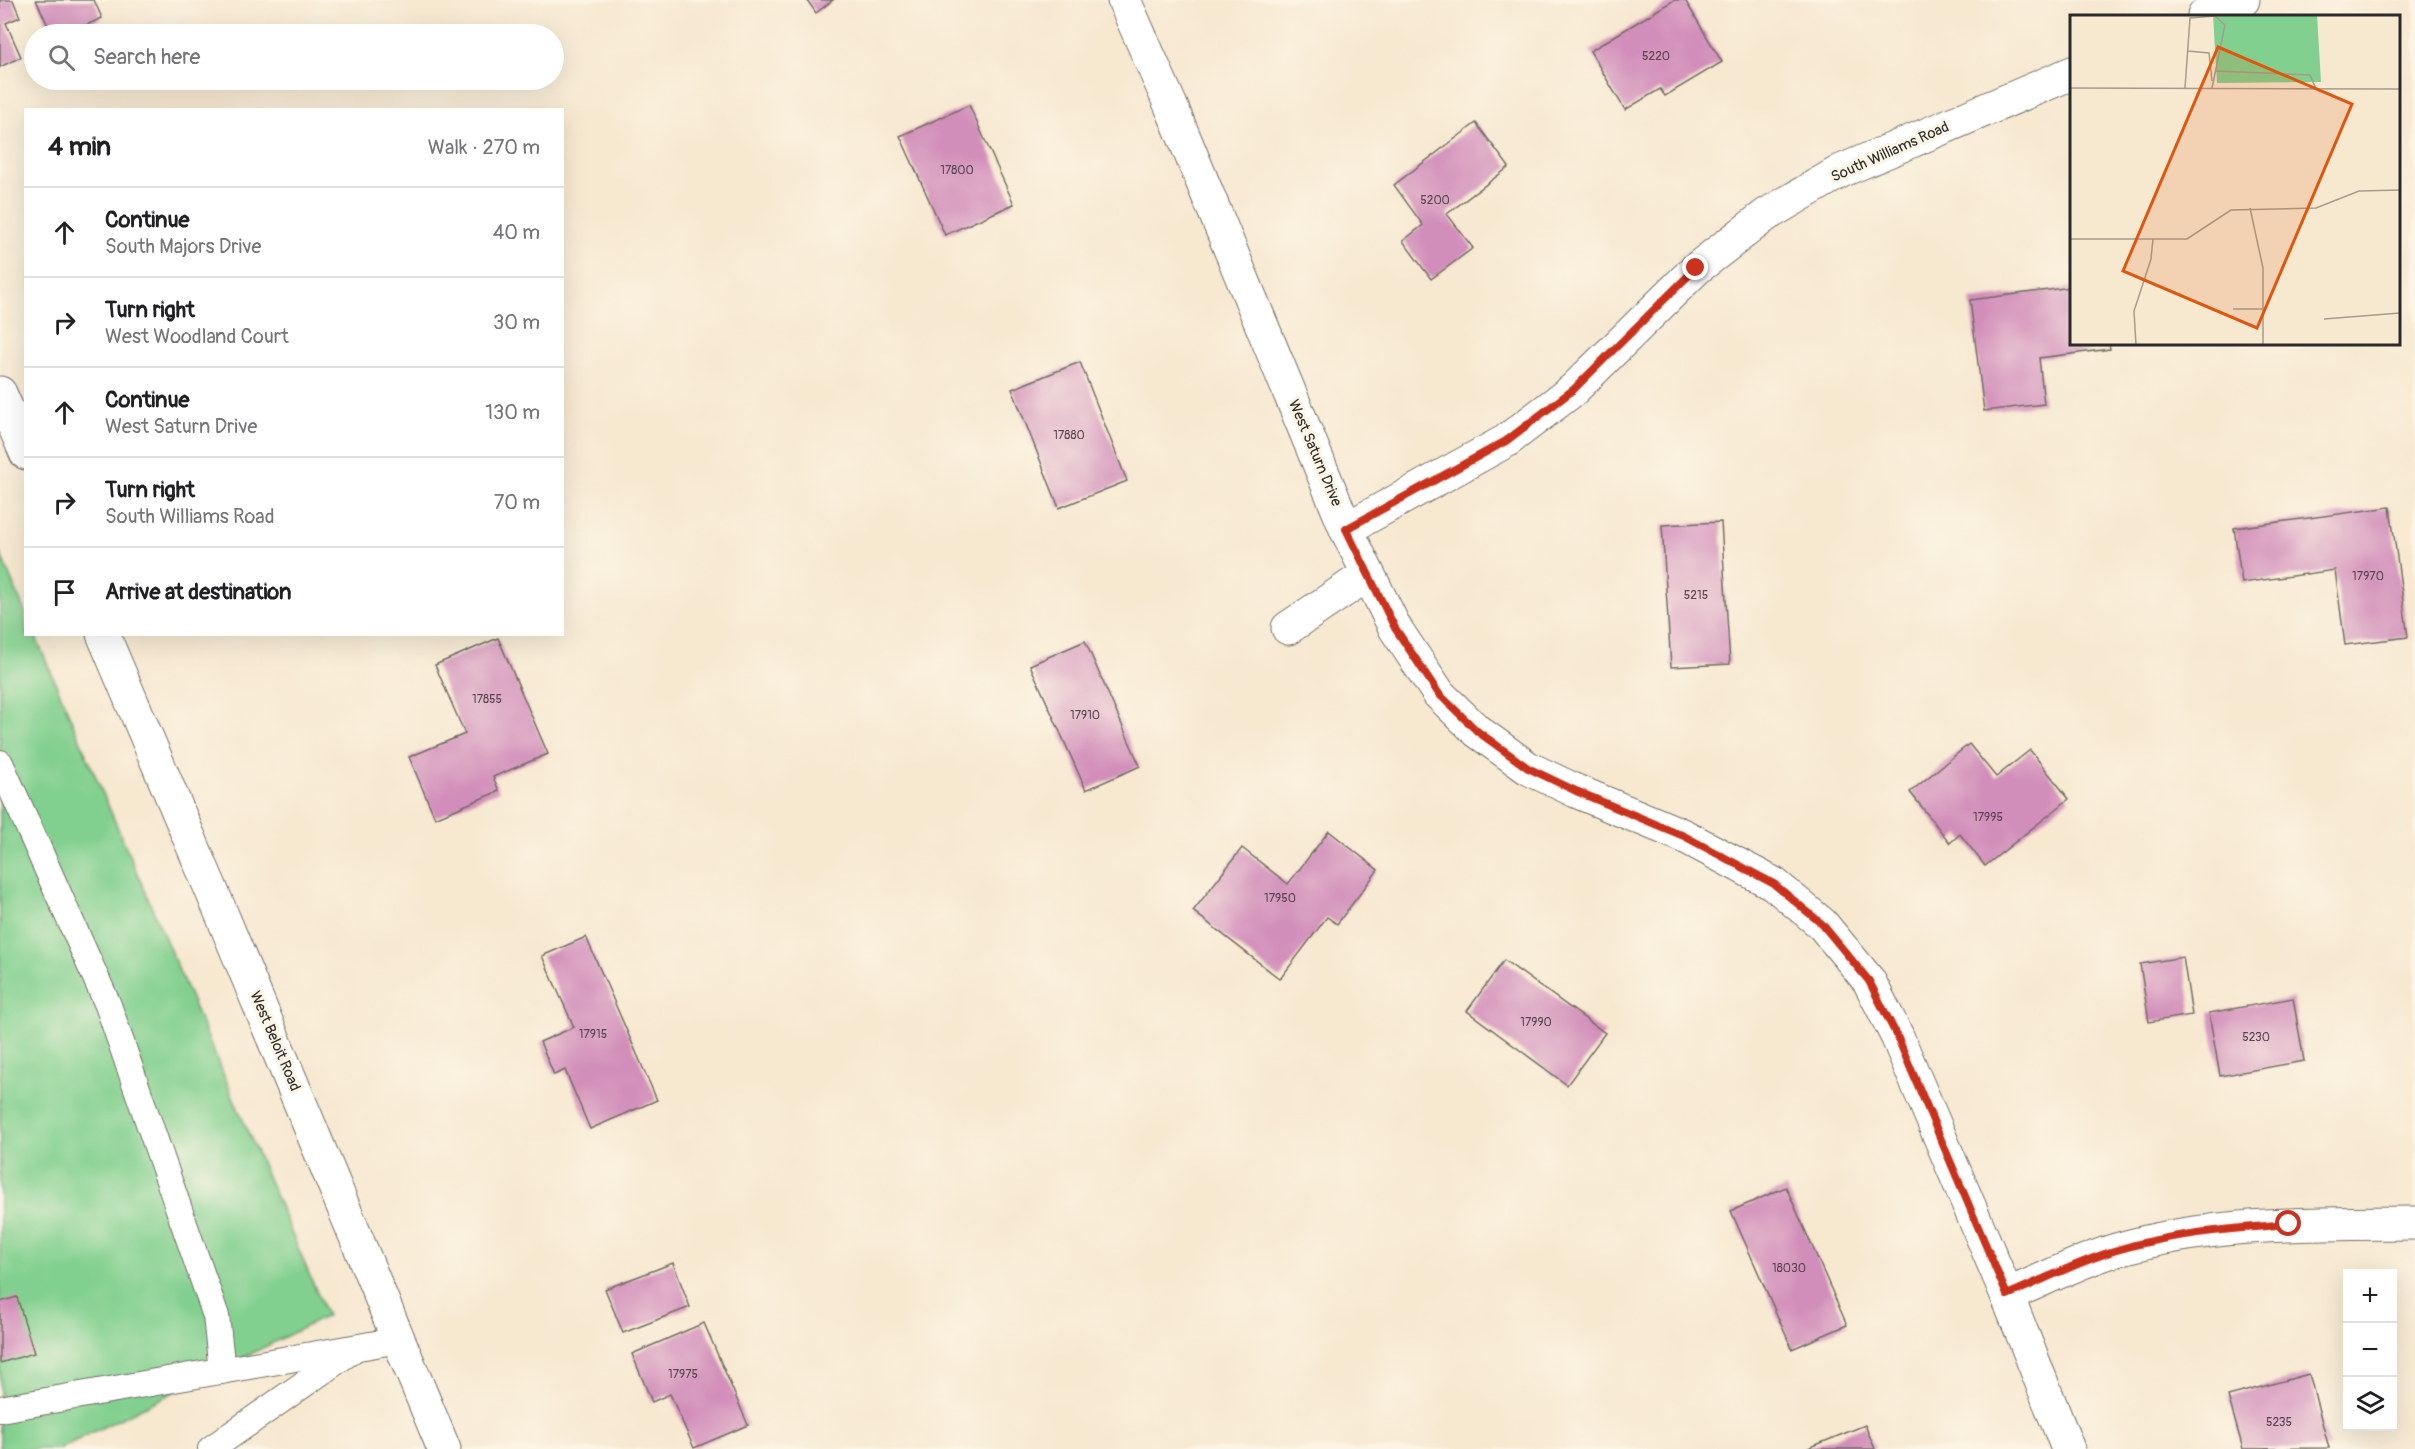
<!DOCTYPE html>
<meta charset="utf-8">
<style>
body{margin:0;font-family:Pangolin,sans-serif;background:#f2f2f2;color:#202124}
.controls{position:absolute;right:18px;bottom:18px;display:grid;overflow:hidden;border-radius:0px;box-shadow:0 6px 24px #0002}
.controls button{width:54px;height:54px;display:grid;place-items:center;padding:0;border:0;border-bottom:2px solid #e0e0e0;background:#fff;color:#202124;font:30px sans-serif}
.stop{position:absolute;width:18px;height:18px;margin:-14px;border:4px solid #c8321e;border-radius:50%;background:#fff}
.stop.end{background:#c8321e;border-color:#fff;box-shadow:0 2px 6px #0008}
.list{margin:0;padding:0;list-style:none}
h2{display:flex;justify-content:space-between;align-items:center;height:78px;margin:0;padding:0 24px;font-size:26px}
h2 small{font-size:20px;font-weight:400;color:#757577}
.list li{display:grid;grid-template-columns:39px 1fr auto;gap:18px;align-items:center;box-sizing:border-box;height:90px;padding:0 24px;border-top:2px solid #e0e0e0}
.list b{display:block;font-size:22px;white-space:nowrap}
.list p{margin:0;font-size:20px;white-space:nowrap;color:#757577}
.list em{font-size:20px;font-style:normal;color:#757577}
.icon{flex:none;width:33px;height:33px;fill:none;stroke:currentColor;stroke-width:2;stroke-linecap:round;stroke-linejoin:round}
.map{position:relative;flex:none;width:2415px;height:1449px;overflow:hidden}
.search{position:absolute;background:#fff;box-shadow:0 6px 24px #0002;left:24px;top:24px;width:540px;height:66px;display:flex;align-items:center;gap:15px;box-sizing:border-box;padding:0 21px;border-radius:33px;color:#757577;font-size:22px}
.panel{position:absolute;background:#fff;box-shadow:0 6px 24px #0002;left:24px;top:108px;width:540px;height:528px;border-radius:0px}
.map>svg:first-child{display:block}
.green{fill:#82d08f;stroke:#567e5d;stroke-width:1.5}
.building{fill:#d28eba}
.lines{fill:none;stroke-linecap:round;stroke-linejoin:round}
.lane-casing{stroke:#726d65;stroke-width:28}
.street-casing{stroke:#726d65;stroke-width:35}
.secondary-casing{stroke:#726d65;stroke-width:35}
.lane{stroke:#fff;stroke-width:26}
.street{stroke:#fff;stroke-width:33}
.secondary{stroke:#fff;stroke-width:33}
.route{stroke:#c8321e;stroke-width:8}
.labels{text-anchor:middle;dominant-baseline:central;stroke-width:6;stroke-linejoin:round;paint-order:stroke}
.number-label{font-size:12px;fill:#55444f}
.street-label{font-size:15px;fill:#2b2b2b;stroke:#fcf5e5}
.inset-road{fill:none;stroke:#a59c8e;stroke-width:1.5}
.view{fill:#df570e;fill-opacity:0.15;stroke:#df570e;stroke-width:3}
.inset-edge{fill:none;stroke:#2b2b2b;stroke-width:3}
</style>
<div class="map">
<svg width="2415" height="1449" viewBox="0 0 2415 1449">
<rect width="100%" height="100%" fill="#fcf5e5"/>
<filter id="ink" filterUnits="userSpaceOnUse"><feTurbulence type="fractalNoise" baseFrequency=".0167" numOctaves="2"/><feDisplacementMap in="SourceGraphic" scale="12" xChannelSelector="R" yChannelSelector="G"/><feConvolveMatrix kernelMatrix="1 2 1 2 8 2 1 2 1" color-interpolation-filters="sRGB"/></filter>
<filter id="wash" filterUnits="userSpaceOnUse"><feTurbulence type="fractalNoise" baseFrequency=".008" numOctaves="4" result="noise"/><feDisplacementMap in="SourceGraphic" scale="24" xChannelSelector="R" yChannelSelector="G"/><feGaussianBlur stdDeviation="1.35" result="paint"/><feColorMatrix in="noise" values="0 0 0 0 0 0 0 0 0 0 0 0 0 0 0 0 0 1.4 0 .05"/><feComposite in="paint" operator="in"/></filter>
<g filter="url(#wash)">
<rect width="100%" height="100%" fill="#f7e8d0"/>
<!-- green -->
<path class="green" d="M0,553L25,612L26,634L35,635L327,1316L59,1449H0Z"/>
<g id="blocks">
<!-- building -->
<g class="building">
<path d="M0,0H13L20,17L6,23L21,57L0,67Z"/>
<path d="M36,0H94L102,18L66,34H52Z"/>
<path d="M807,0H833L816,13Z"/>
<path d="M1674,0H1685L1722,62L1665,96L1660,89L1625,110L1590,51Z"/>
<path d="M969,105L1014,204L945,235L900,136Z"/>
<path d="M1476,123L1509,167L1447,214L1473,248L1431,279L1403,241L1423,225L1394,185Z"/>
<path d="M2072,287V344H2109L2110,349L2039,358L2044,404L1984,411L1970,300Z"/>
<path d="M1080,362L1127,481L1059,508L1012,389Z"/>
<path d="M2390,507L2408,637L2345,645L2335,570L2242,583L2234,528Z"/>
<path d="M1721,522L1730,664L1671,667L1662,525Z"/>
<path d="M498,638L548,754L493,777L499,791L435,818L409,757L465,734L435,665Z"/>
<path d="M1085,641L1140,766L1086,790L1030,665Z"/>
<path d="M1969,744L1996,777L2030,750L2069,799L1985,866L1960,834L1950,843L1910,792Z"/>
<path d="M1329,831L1378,870L1337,924L1327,917L1280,979L1193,911L1242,848L1288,884Z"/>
<path d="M586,937L657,1100L590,1129L565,1070L554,1075L540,1042L574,1027L542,956Z"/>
<path d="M2183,957L2192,1015L2149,1022L2140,964Z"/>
<path d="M1504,960L1605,1033L1567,1085L1467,1011Z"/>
<path d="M2293,998L2304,1061L2220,1076L2209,1013Z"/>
<path d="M1786,1187L1847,1325L1792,1349L1731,1211Z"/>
<path d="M673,1263L690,1307L623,1333L605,1289Z"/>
<path d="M17,1297L34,1353L0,1363V1302Z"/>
<path d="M704,1323L748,1425L694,1448L670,1394L652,1402L632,1354Z"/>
<path d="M2309,1374L2329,1448L2243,1449L2228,1396Z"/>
<path d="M1865,1425L1875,1449H1806Z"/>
</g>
</g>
</g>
<g filter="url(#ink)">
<use href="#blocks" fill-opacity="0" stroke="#726d65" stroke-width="1.5"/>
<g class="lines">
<defs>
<g id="lane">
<path d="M0,763L108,1005L216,1316L222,1371"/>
<path d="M0,1409L399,1340"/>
<path d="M211,1449L351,1351"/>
</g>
<g id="street">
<path d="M1124,0L1171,106L1346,529L1395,628L1439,694L1477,731L1528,768L1576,791L1684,836L1774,884L1822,924L1869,981L1897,1036L2007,1295L2068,1449"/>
<path d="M2204,16L2243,0"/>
<path d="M1346,529L1506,441L1573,390L1696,269L1766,215L1841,171L2072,73"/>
<path d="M1288,628L1367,575"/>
<path d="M2007,1295C2043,1280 2079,1261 2116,1250C2213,1221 2315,1224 2415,1223"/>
</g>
<g id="secondary">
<path d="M0,393L26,453"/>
<path d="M103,634L222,915L444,1449"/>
</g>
</defs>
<!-- lane casing -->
<use href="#lane" class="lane-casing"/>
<!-- street casing -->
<use href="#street" class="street-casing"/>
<!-- secondary casing -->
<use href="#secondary" class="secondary-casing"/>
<!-- lane -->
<use href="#lane" class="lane"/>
<!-- street -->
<use href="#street" class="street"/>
<!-- secondary -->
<use href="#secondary" class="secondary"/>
</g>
</g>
<g class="lines" filter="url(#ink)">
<!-- route -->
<path class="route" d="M1696,268L1573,390L1506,441L1346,529L1395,628L1439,694L1477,731L1528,768L1576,791L1684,836L1774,884L1822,924L1869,981L1897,1036L2007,1295C2043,1280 2079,1261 2117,1250C2173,1233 2231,1229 2289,1224"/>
</g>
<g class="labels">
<!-- number labels -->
<g class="number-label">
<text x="1656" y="56">5220</text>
<text x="957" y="170">17800</text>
<text x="1435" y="200">5200</text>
<text x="1069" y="435">17880</text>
<text x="2368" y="576">17970</text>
<text x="1696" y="595">5215</text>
<text x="487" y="699">17855</text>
<text x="1085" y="715">17910</text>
<text x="1988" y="817">17995</text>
<text x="1280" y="898">17950</text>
<text x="1536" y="1022">17990</text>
<text x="593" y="1034">17915</text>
<text x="2256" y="1037">5230</text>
<text x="1789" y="1268">18030</text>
<text x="683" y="1374">17975</text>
<text x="2279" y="1422">5235</text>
</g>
<!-- street labels -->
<g class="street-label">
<text transform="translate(1890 152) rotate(-24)">South Williams Road</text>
<text transform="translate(1315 453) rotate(67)">West Saturn Drive</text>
<text transform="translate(275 1041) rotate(67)">West Beloit Road</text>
</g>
</g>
<!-- overview -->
<g transform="translate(2070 15)">
<rect width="330" height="330" fill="#f7e8d0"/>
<path d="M143,0H247L251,67L147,68Z" fill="#82d08f"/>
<path class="inset-road" d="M118,36L139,38L142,66M146,56L240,60L246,74M0,73L330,74M115,73L120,3L145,1L155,10L142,73M180,193L193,253V330M0,224H117L161,195L246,193L289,176L330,175M163,294H193M254,304L330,298M66,330L64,296L81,244L83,224"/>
<path class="view" d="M148,32L282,89L187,313L53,256Z"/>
<rect width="330" height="330" class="inset-edge"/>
</g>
</svg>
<div class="controls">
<button>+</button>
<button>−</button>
<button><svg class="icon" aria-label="layers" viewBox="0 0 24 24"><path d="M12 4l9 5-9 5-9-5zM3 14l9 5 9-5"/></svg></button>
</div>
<div class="stop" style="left:2289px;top:1224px"></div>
<div class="stop end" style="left:1696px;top:268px"></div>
<div class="search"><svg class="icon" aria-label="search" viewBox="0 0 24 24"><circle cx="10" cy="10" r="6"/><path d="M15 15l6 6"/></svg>Search here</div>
<section class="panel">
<h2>4 min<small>Walk · 270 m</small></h2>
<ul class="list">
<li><svg class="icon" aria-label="ahead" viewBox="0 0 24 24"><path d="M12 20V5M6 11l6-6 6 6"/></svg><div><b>Continue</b><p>South Majors Drive</p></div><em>40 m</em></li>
<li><svg class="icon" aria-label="right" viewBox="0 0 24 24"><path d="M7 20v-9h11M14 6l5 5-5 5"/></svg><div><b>Turn right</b><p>West Woodland Court</p></div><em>30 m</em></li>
<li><svg class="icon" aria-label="ahead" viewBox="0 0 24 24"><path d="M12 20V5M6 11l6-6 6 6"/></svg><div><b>Continue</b><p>West Saturn Drive</p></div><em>130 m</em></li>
<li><svg class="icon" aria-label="right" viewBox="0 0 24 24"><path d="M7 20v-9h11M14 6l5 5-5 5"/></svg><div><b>Turn right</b><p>South Williams Road</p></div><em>70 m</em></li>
<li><svg class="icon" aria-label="arrive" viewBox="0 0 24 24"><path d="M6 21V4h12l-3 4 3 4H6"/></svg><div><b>Arrive at destination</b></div></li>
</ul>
</section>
</div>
